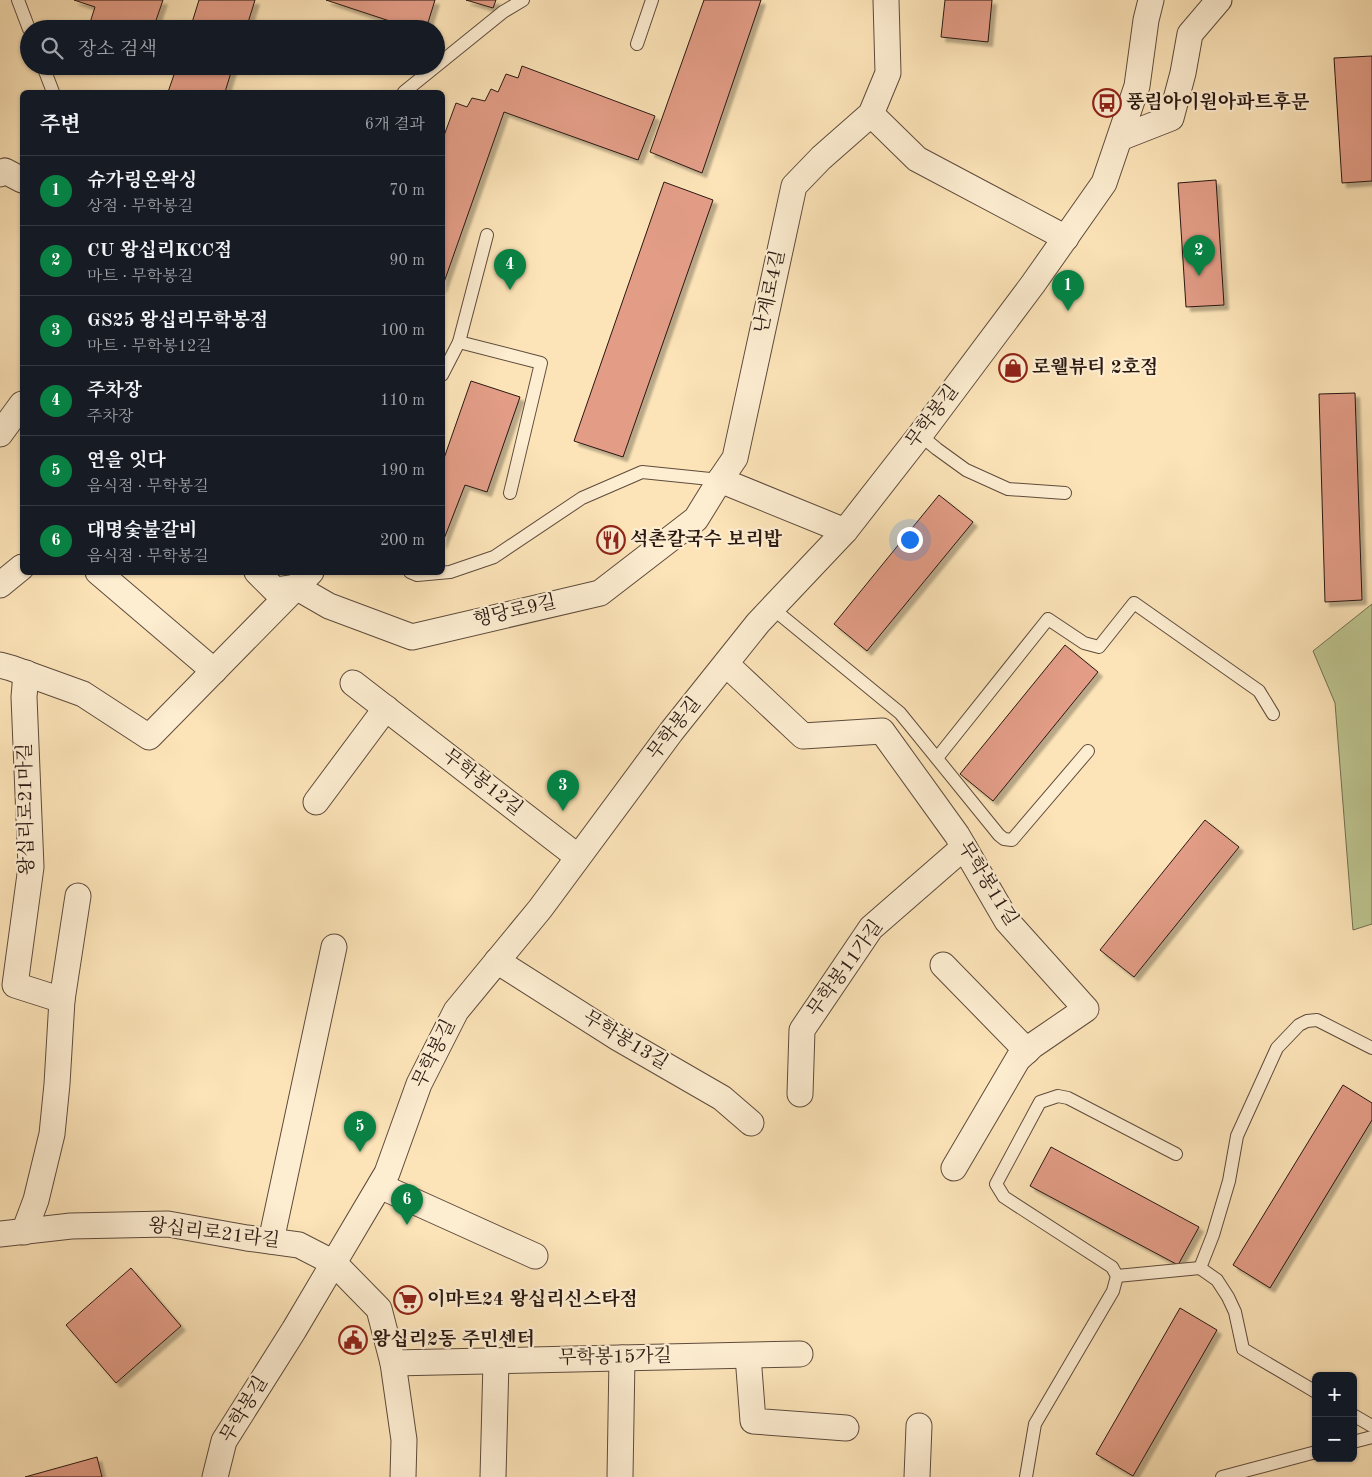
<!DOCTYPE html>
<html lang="ko">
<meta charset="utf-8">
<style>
body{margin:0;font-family:"Old Standard TT","Noto Serif KR",serif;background:#242831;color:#f1f3f6}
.controls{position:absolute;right:15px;bottom:15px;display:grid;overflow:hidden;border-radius:8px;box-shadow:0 1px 4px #0004}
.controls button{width:45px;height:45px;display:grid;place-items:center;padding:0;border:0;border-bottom:1px solid #363941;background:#171b24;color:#f1f3f6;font:25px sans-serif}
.you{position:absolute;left:909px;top:539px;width:18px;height:18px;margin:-12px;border:4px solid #fff;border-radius:50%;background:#1a73e8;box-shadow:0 0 0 8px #1a73e833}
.badge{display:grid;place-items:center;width:32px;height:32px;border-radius:50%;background:#0b8043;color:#fff;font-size:16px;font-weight:700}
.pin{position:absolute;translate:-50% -41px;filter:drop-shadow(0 1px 2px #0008)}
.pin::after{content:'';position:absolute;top:26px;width:18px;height:15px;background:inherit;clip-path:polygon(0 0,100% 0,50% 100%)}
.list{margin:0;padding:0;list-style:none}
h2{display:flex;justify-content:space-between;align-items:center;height:65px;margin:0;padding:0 20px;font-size:21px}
h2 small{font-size:16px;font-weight:400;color:#9ea1a6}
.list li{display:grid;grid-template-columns:32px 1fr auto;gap:15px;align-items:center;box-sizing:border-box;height:70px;padding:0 20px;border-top:1px solid #363941}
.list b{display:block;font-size:19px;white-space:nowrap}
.list p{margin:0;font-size:16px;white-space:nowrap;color:#9ea1a6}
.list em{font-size:16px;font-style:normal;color:#9ea1a6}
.icon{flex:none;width:28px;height:28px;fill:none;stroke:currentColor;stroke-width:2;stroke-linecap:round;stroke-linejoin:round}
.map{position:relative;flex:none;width:1372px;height:1477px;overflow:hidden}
.search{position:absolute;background:#171b24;box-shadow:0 1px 4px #0004;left:20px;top:20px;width:425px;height:55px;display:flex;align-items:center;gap:12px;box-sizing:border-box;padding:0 18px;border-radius:28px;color:#9ea1a6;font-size:19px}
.panel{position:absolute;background:#171b24;box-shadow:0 1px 4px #0004;left:20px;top:90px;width:425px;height:485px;border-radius:8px}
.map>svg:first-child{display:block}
.green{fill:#bdc590;stroke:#736e51}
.building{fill:#e39d87;stroke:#291812;filter:url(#shadow)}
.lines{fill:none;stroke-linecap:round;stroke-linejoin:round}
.lane-casing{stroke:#5e4b3c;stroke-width:14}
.street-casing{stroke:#5e4b3c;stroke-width:27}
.lane{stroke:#fdedd1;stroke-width:12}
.street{stroke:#fdedd1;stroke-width:25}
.labels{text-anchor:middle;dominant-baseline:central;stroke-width:4.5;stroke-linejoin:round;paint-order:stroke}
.poi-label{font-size:19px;font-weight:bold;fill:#291812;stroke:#fdedd1;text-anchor:start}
.street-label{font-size:19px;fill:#291812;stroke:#fdedd1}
</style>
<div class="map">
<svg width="1372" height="1477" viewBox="0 0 1372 1477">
<defs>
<filter id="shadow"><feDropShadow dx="4.5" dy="4.5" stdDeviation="1" flood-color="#0004"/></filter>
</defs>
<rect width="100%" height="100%" fill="#fce4b8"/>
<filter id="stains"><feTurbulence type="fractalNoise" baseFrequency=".004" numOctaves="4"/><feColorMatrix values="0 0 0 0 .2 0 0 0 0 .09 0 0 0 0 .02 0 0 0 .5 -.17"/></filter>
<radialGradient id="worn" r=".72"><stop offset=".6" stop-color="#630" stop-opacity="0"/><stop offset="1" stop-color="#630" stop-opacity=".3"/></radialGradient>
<!-- green -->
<path class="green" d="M1372,604V924L1353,930L1335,703L1313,651Z"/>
<!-- building -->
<g class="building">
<path d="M74,0H163L153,29H88L95,7Z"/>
<path d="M199,0H255L246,29H190Z"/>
<path d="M326,0H435L426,29H414Z"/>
<path d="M466,0H496L493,8Z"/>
<path d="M704,0H761L702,173L650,152Z"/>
<path d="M945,0H992L988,42L941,37Z"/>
<path d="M1372,56V181L1342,183L1334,58Z"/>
<path d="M177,66H233L225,92H168Z"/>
<path d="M522,66L655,116L638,160L504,112L442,288V141L456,103L467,107L472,98L485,101L491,89L498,92L506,74L518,78Z"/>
<path d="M1216,180L1224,305L1186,307L1178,183Z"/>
<path d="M664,182L713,200L623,457L574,441Z"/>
<path d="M471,381L520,397L487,492L465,485L442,544V464Z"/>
<path d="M1355,393L1362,600L1325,602L1319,394Z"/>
<path d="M939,495L973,522L867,651L834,624Z"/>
<path d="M1065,645L1098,672L993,801L960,774Z"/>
<path d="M1205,820L1239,847L1134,977L1100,950Z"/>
<path d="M1343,1085L1372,1103V1120L1270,1288L1233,1265Z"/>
<path d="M1051,1147L1199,1227L1178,1265L1030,1186Z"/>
<path d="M131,1268L181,1326L116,1383L66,1325Z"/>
<path d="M1180,1308L1217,1330L1133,1476L1096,1454Z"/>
<path d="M97,1457L102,1477H25Z"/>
</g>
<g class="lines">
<defs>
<g id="lane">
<path d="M18,0L29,29"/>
<path d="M637,44L652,0"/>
<path d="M43,66L53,92"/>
<path d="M404,92L503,12L523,0"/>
<path d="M459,342L541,363L510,493"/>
<path d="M442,375L459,342L487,235"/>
<path d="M920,435L937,449L966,470L1008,489L1065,493"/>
<path d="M410,572L417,575L450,572L494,557L582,498L642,472L720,480"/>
<path d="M772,608L900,713L999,835L1004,839L1012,840L1088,751"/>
<path d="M937,758L1048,619L1084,643L1099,647L1134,603L1259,691L1273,714"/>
<path d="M1117,1276L1200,1268"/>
<path d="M1316,1392L1243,1349L1235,1312L1228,1297L1217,1280L1200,1268L1213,1235L1229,1181L1237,1136L1277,1048L1299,1025L1307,1021L1317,1020L1372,1048"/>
<path d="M1353,1415L1372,1426"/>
<path d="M1353,1442L1372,1437"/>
<path d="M1026,1477L1035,1424L1113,1291L1117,1276L1112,1267L1004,1197L996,1184L1040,1102L1058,1096L1068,1098L1176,1154"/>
<path d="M1222,1477L1316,1452"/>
</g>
<g id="street">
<path d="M871,114L917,159L1066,238"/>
<path d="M1120,138L1171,118L1183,73L1190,34L1219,0"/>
<path d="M0,174L5,171L22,180"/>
<path d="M0,434L22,404"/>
<path d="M845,531L720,480L735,458L794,186L821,158L871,114L888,73L886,0"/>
<path d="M98,572L214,671"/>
<path d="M257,572L275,590L296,587"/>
<path d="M0,585L22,567"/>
<path d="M296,587L329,606L412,637L600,593L696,519L720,480"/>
<path d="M726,664L803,736L882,731L957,835L1007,921L1086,1009L1032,1046L1018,1059L954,1168"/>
<path d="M0,665L11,668L83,694L149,737L311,572"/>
<path d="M26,673L24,697L31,867L15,985L62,1000"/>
<path d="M353,683L578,857"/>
<path d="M316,802L386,708"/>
<path d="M497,961L618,1038L722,1098L751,1123"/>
<path d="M943,965L1027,1051"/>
<path d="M800,1094L802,1030L871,928L964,847"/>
<path d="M380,1186L535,1256"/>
<path d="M24,1232L36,1200L52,1134L57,1084L62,1000L78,896"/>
<path d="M0,1234L71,1226L168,1224L247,1238L299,1245L334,1263L379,1309L393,1363L404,1440L403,1477"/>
<path d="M271,1241L334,947"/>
<path d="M748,1356L753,1421L846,1428"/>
<path d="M393,1363L800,1354"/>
<path d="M215,1477L224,1441L294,1330L387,1173L419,1084L456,1011L540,909L671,732L758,623L845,531L920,435L1033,284L1104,183L1137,86L1146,20L1151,0"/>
<path d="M493,1477L496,1361"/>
<path d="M620,1477L622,1358"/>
<path d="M917,1477L919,1426"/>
</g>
</defs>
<!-- lane casing -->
<use href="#lane" class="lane-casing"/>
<!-- street casing -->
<use href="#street" class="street-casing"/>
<!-- lane -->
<use href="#lane" class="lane"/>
<!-- street -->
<use href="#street" class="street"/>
</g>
<!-- icons -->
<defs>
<symbol id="bus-ring" viewBox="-11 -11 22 22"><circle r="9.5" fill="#fdedd1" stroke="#8f2418" stroke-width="1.5"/><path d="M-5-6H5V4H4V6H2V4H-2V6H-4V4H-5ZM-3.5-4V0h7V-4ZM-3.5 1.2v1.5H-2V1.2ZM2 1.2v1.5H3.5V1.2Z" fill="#8f2418"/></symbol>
<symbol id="shop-ring" viewBox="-11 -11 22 22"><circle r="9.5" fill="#fdedd1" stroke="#8f2418" stroke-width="1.5"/><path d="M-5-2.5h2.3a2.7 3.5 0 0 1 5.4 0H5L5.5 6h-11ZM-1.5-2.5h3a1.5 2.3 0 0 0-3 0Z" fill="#8f2418"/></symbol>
<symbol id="restaurant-ring" viewBox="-11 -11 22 22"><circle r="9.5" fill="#fdedd1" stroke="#8f2418" stroke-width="1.5"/><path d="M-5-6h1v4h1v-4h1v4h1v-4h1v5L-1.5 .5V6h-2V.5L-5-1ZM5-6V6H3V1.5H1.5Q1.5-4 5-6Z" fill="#8f2418"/></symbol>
<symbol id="supermarket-ring" viewBox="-11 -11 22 22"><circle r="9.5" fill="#fdedd1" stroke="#8f2418" stroke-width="1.5"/><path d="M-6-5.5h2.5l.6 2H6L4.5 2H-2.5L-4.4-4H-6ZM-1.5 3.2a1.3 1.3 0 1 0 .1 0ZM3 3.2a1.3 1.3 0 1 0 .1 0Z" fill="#8f2418"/></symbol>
<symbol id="civic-ring" viewBox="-11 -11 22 22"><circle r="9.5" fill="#fdedd1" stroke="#8f2418" stroke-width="1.5"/><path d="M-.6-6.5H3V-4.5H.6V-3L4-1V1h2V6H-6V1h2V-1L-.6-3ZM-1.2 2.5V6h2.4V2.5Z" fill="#8f2418"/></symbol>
</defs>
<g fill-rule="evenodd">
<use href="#bus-ring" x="1091" y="87" width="32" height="32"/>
<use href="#shop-ring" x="997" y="352" width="32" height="32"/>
<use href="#restaurant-ring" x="595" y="524" width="32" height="32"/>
<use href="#supermarket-ring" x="392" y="1284" width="32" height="32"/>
<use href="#civic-ring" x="337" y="1324" width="32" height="32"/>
</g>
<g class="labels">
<!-- poi labels -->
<g class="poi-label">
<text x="1126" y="103">풍림아이원아파트후문</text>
<text x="1032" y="368">로웰뷰티 2호점</text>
<text x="630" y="540">석촌칼국수 보리밥</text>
<text x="427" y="1300">이마트24 왕십리신스타점</text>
<text x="372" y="1340">왕십리2동 주민센터</text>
</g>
<!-- street labels -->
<g class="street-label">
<text transform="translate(771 292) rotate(-78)">난계로4길</text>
<text transform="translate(933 417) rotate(-53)">무학봉길</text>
<text transform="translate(515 612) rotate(-13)">행당로9길</text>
<text transform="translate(675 729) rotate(-52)">무학봉길</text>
<text transform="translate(482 783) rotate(38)">무학봉12길</text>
<text transform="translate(27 809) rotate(-91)">왕십리로21마길</text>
<text transform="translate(987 884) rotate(58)">무학봉11길</text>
<text transform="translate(846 969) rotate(-54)">무학봉11가길</text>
<text transform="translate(625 1041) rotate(31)">무학봉13길</text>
<text transform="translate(435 1054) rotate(-64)">무학봉길</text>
<text transform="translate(214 1234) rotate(7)">왕십리로21라길</text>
<text transform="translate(615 1358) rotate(-1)">무학봉15가길</text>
<text transform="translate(245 1410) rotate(-59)">무학봉길</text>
</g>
</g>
<rect width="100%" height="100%" filter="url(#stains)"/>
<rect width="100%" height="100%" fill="url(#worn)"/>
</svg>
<div class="controls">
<button>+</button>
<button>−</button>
</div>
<div class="you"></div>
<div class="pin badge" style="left:1068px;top:311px">1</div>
<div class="pin badge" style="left:1199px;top:276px">2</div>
<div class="pin badge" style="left:563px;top:811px">3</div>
<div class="pin badge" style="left:510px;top:290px">4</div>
<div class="pin badge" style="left:360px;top:1152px">5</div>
<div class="pin badge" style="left:407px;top:1225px">6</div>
<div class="search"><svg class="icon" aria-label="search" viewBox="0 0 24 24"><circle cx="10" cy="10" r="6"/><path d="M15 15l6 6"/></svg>장소 검색</div>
<section class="panel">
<h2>주변<small>6개 결과</small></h2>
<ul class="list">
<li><span class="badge">1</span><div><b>슈가링온왁싱</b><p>상점 · 무학봉길</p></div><em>70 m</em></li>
<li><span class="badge">2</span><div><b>CU 왕십리KCC점</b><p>마트 · 무학봉길</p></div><em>90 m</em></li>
<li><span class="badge">3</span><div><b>GS25 왕십리무학봉점</b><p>마트 · 무학봉12길</p></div><em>100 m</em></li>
<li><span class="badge">4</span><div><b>주차장</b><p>주차장</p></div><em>110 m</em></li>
<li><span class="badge">5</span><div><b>연을 잇다</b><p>음식점 · 무학봉길</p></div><em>190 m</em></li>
<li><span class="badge">6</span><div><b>대명숯불갈비</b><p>음식점 · 무학봉길</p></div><em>200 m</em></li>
</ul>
</section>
</div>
